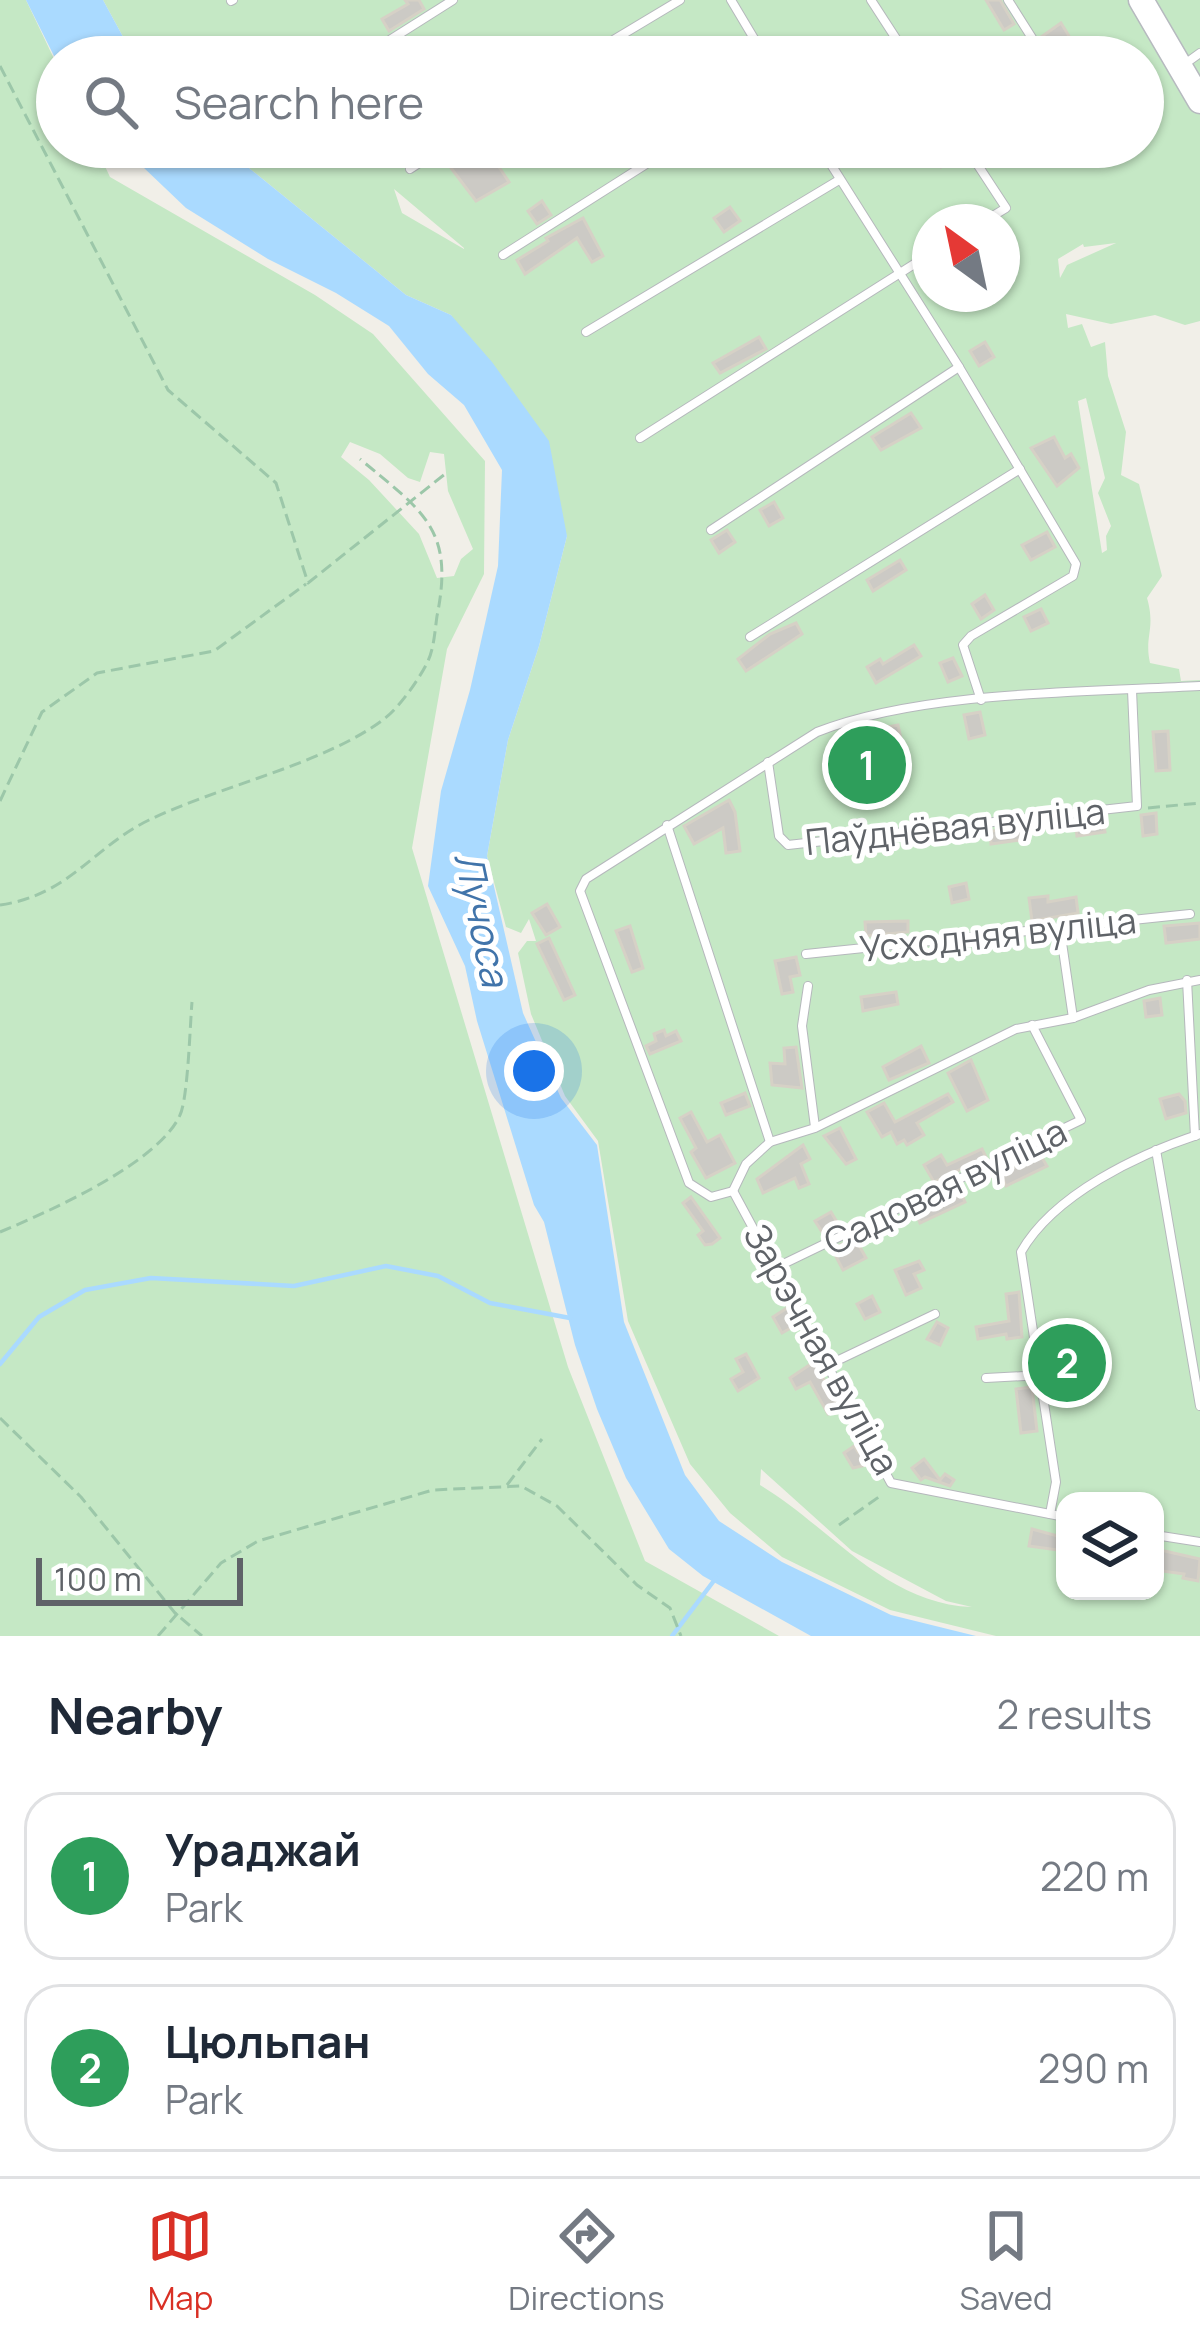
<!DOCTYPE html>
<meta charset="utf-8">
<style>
body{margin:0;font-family:Manrope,sans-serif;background:#f6f6f7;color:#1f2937}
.controls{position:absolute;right:36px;bottom:36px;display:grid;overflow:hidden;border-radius:24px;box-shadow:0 3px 9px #0004}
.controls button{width:108px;height:108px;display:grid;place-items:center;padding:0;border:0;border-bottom:3px solid #e0e1e3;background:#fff;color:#1f2937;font:60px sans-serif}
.compass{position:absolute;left:912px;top:204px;width:108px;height:108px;border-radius:50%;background:#fff;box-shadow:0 3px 9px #0004;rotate:327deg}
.scale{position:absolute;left:36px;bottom:30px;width:207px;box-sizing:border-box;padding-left:12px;border:6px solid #5f6368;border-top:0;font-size:33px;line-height:42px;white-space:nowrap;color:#5f6368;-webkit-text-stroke:9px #fff;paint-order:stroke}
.you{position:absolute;left:534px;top:1071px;width:42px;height:42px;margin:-30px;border:9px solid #fff;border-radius:50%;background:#1a73e8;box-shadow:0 0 0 18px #1a73e833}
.badge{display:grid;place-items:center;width:78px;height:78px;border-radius:50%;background:#d93025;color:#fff;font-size:39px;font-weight:700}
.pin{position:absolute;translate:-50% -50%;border:6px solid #fff;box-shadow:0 3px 12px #0006}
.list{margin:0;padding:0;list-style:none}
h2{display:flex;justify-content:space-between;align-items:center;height:156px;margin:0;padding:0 48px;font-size:51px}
h2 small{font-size:39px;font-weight:400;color:#747a83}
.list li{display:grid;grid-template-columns:78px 1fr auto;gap:36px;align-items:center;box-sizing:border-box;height:168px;margin:0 24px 24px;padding:0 24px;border:3px solid #e0e1e3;border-radius:36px}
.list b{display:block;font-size:45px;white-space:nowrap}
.list p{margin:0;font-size:39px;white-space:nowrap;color:#747a83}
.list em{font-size:39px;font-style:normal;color:#747a83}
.icon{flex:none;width:66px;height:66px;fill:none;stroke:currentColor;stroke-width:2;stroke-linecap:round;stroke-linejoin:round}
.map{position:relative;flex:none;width:1200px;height:1636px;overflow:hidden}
.search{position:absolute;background:#fff;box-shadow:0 3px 9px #0004;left:36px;right:36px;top:36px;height:132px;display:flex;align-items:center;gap:30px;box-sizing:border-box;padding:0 42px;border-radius:66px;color:#747a83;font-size:45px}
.sheet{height:540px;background:#fff}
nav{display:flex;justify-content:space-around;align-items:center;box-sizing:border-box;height:168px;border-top:3px solid #e0e1e3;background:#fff;font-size:33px;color:#747a83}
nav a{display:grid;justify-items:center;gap:6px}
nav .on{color:#d93025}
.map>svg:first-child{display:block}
.green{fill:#c5e8c5;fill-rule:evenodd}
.water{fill:#aadaff}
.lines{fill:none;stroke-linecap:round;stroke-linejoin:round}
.stream{stroke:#aadaff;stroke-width:4.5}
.building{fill:#cccac5;stroke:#d6d1c6;stroke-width:3}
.lane-casing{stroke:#b5b8bc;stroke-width:10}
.secondary-casing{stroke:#b6babf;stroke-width:27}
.path{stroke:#9cc7a9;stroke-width:3;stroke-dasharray:12 6;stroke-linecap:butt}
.lane{stroke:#fff;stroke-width:8}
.secondary{stroke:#fff;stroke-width:24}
.labels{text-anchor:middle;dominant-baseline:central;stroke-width:10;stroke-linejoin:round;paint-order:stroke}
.street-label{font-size:36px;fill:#5f6368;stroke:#fff}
.water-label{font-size:39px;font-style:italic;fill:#4174aa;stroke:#fff}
</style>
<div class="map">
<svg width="1200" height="1636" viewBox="0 0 1200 1636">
<rect width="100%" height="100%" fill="#f1efe8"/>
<!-- green -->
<g class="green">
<path d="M0,0H26L57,65V147H96L110,177L315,295L373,334L485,461L484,574L447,649L412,848L568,1367L645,1561L779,1636H0ZM350,442L380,454L408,478L420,482L430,452L444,454L448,491L473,549L461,559L454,576L437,578L419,534L369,480L341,457Z"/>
<path d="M103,0H1200V321L1185,325L1155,315L1111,324L1066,314L1068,328L1082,324L1091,347L1105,342L1108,376L1126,432L1121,475L1139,484L1162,576L1147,598C1156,629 1144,636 1150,663L1179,669L1181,681L1200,680V1636H996L890,1610L782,1557L730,1513L690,1464L628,1321L598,1141L565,1096L531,1014L518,953L527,941H536L529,919L521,933L506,927L487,856L508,740L539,646L567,536L451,315L406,295L223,147H318L335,156L344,147H1143V57H134ZM394,189L464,248V249L402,213ZM930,222H1002V294H930ZM1116,243L1067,265L1060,278L1058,259L1083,244L1084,247ZM1086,398L1105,478L1098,493L1111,526L1106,536L1107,550L1102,553L1078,401ZM761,1469L852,1551L946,1601L972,1607C885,1604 829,1526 760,1485ZM1065,1501H1155V1591H1065Z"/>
</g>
<!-- water -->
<g class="water">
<path d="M26,0H103L134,57H57V62Z"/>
<path d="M122,147H223L406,295L451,315L492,362L549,441L567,536L539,646L508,740L487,856L523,1013L561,1098L597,1145L624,1322L685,1475L719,1521L782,1562L891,1615L976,1636H811L703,1576L669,1549L626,1478L597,1409L575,1345L544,1222L534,1205L477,1021L465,966L428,886L441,791L470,690L498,566L502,470L464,405L428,374L389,326L336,293L268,259L186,208Z"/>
</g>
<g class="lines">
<!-- stream -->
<g class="stream">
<path d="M0,1364L39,1317L85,1290L151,1278L294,1286L386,1266L438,1276L490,1303L570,1318"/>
<path d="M672,1636L716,1578"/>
</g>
</g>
<!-- building -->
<g class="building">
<path d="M405,0H419L424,9L389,31L382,19L408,4Z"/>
<path d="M986,0H1000L1014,24L1004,30Z"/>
<path d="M1061,23L1069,36L1062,41L1071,57H1055L1041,37Z"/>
<path d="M394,147H423L392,164L385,152Z"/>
<path d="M473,147H503L491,155L509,182L476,201L448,164Z"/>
<path d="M946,147H954L959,156L941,167L933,155Z"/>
<path d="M542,201L551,215L537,224L528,211Z"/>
<path d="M730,207L740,221L724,232L714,218Z"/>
<path d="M583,218L603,256L592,262L577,238L525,274L517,260L548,241L546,238Z"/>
<path d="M759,337L766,349L720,373L713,363Z"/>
<path d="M985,342L994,357L979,366L970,351Z"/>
<path d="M911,413L921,428L881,450L872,437Z"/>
<path d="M1054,437L1065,458L1071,454L1079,468L1057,486L1031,448Z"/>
<path d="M774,502L783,518L769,526L760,510Z"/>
<path d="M727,530L735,542L719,553L711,540Z"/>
<path d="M1047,532L1055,547L1031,560L1022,545Z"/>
<path d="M900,560L906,570L873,591L867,580Z"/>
<path d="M985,595L994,610L981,619L972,604Z"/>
<path d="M1041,609L1048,623L1031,631L1024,617Z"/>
<path d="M796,623L802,634L746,671L738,659L770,634Z"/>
<path d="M914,645L921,656L876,683L867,667L880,659L883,664Z"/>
<path d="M953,658L962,676L948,682L940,663Z"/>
<path d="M980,712L985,735L969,739L964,715Z"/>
<path d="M898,725L902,743L886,746L883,728Z"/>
<path d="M1168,731L1170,770L1156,771L1153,732Z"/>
<path d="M729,800L735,812L740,851L726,853L723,828L694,844L684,826Z"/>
<path d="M1156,813L1157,834L1143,836L1141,815Z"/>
<path d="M1103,818L1105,832L1077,836L1075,822Z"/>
<path d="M1027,828L1028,839L991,844L990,831Z"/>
<path d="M966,883L969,899L952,903L949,887Z"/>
<path d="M1048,896V902L1076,897L1078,913L1032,921L1029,898Z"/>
<path d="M547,904L560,927L546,935L532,913Z"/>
<path d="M908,921V932L866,936L865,922Z"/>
<path d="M1200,923V939L1166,943L1164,926Z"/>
<path d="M630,926L643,968L632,972L616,931Z"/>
<path d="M549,938L575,995L564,1000L537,944Z"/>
<path d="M796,957L800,975L790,977L793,992L782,994L775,961Z"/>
<path d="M896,992L898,1004L863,1011L861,997Z"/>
<path d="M1160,998L1162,1015L1146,1017L1144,1001Z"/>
<path d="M664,1030L666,1036L676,1031L681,1041L650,1054L646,1046L656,1041L654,1034Z"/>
<path d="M921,1046L929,1063L889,1080L883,1067Z"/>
<path d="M796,1047L802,1088L772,1085L770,1063L785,1064L784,1048Z"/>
<path d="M971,1060L988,1100L967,1111L948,1073Z"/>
<path d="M745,1093L750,1106L726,1115L721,1103Z"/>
<path d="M948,1094L953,1102L917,1123L924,1135L907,1145L904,1140L897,1144L891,1132L882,1137L867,1112L884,1103L895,1122Z"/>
<path d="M1179,1094L1185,1101L1186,1113L1166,1119L1160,1099Z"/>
<path d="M691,1112L707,1142L720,1135L735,1163L706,1178L691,1152L696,1148L680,1118Z"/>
<path d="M840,1128L856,1159L846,1164L824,1136Z"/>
<path d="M803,1145L810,1159L801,1164L809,1184L799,1188L795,1178L763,1193L757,1179Z"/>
<path d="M982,1149L986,1157L934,1182L924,1165L941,1155L947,1165Z"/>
<path d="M1038,1151L1047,1166L1006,1186L998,1170L1010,1164L1012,1168Z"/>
<path d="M959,1188L965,1202L920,1223L914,1210Z"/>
<path d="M691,1197L720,1238L712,1244L705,1245L698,1235L703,1231L683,1203Z"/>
<path d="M831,1212L840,1227L824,1235L815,1221Z"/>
<path d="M855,1238L866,1258L843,1270L832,1249Z"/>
<path d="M919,1261L924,1270L914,1274L921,1288L906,1295L895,1270Z"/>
<path d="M1019,1292L1022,1337L1007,1339L1006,1334L978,1339L976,1327L1009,1321L1006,1294Z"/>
<path d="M872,1296L880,1312L865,1319L857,1304Z"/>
<path d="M787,1308L796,1325L782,1333L773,1317Z"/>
<path d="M937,1322L948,1328L940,1345L927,1339Z"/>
<path d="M746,1354L759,1378L738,1391L731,1379L743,1372L736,1359Z"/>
<path d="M814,1362L840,1407L828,1414L810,1382L796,1389L790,1378Z"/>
<path d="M1032,1387L1037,1431L1021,1433L1016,1389Z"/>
<path d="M854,1446L858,1452L863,1449L871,1464L853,1468L844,1453Z"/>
<path d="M924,1459L940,1480L945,1474L954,1480L950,1486L925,1477L921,1480L912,1468Z"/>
<path d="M1032,1529L1065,1538V1551L1029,1546Z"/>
<path d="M1156,1549L1200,1559L1198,1581L1183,1578L1184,1574L1155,1570Z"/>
</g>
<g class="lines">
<defs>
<g id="lane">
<path d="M731,0L765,57"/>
<path d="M871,0L908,57"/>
<path d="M1008,0L1044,57"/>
<path d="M231,1L233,0"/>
<path d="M363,57L453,0"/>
<path d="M585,57L680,0"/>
<path d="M1182,66L1200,53"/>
<path d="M820,147L959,367L1076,564L1073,576L971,636L963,645L981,700"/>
<path d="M966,147L1006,208L983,222"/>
<path d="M1101,147L1104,151"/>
<path d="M410,169L444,147"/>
<path d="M503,255L673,147"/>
<path d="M586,332L839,180"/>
<path d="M640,438L930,254"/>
<path d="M711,530L959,367"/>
<path d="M750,637L1020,469"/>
<path d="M768,762L779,836L788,845L1137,806L1132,690"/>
<path d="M667,825L770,1142"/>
<path d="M1060,929L1073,1018"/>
<path d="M806,954L1190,914"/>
<path d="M1187,980L1195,1136"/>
<path d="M808,986L802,1026L815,1127"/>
<path d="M1156,1150L1200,1406"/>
<path d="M733,1191L711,1197L689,1183L580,891L586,879L817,732C921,691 1086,692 1200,686"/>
<path d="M733,1191L746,1164L770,1142L815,1128L1016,1029L1073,1018L1149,990L1200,980"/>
<path d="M733,1191L891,1483L1065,1517"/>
<path d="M777,1267L1081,1120L1032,1025"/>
<path d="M826,1366L935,1314"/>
<path d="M986,1378L1042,1375"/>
<path d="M1050,1514L1056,1482L1021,1252C1054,1194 1139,1154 1200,1134"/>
<path d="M1155,1535L1200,1542"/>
</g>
<path id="secondary" d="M1141,0L1200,101"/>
</defs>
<!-- lane casing -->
<use href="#lane" class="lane-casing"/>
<!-- secondary casing -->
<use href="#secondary" class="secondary-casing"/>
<!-- path -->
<g class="path">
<path d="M0,66L168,390L276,483L308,583L445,474"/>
<path d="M0,801L42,712L97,673L214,651L306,584"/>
<path d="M1148,808L1200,803"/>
<path d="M0,905C70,895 93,847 149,820C219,786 325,764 384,719C399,708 420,678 428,661C434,648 435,630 437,616C455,528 422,511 360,459"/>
<path d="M0,1232C48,1212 159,1163 180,1115C188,1098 190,1025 192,1002"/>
<path d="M0,1418L81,1497L175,1613L202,1636"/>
<path d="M507,1485L542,1439"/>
<path d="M839,1525L883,1494"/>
<path d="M158,1636L221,1563L258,1541L433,1490L521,1486L557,1506L637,1585L670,1608L681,1636"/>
</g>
<!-- lane -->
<use href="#lane" class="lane"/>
<!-- secondary -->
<use href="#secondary" class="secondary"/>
</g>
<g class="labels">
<!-- street labels -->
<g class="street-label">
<text transform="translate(955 826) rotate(-6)">Паўднёвая вуліца</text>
<text transform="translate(998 934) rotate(-6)">Усходняя вуліца</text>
<text transform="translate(945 1186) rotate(-26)">Садовая вуліца</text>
<text transform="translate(822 1349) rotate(61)">Зарэчная вуліца</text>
</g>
<!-- water labels -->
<g class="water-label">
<text transform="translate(483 919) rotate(78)">Лучоса</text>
</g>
</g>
</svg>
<div class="controls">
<button><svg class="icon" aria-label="layers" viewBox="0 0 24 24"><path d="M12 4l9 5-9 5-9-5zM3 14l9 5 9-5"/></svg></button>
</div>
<svg class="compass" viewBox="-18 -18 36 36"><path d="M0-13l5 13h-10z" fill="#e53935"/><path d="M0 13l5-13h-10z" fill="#747a83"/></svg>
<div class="scale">100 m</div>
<div class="you"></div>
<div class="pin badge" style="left:867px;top:765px;background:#2e9e5b">1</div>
<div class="pin badge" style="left:1067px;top:1363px;background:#2e9e5b">2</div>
<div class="search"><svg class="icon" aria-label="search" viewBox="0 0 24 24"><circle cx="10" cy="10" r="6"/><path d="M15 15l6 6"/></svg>Search here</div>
</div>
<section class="sheet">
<h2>Nearby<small>2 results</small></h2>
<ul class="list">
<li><span class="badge" style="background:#2e9e5b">1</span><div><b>Ураджай</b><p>Park</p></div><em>220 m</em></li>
<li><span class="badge" style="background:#2e9e5b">2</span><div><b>Цюльпан</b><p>Park</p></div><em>290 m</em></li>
</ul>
</section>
<nav>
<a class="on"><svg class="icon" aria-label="map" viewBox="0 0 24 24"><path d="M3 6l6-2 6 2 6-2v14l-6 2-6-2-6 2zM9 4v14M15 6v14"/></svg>Map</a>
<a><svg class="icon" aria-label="directions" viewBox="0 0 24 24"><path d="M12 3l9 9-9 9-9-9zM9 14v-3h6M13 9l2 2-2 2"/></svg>Directions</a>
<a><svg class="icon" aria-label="saved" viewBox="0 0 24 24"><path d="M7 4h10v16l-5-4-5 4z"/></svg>Saved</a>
</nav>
